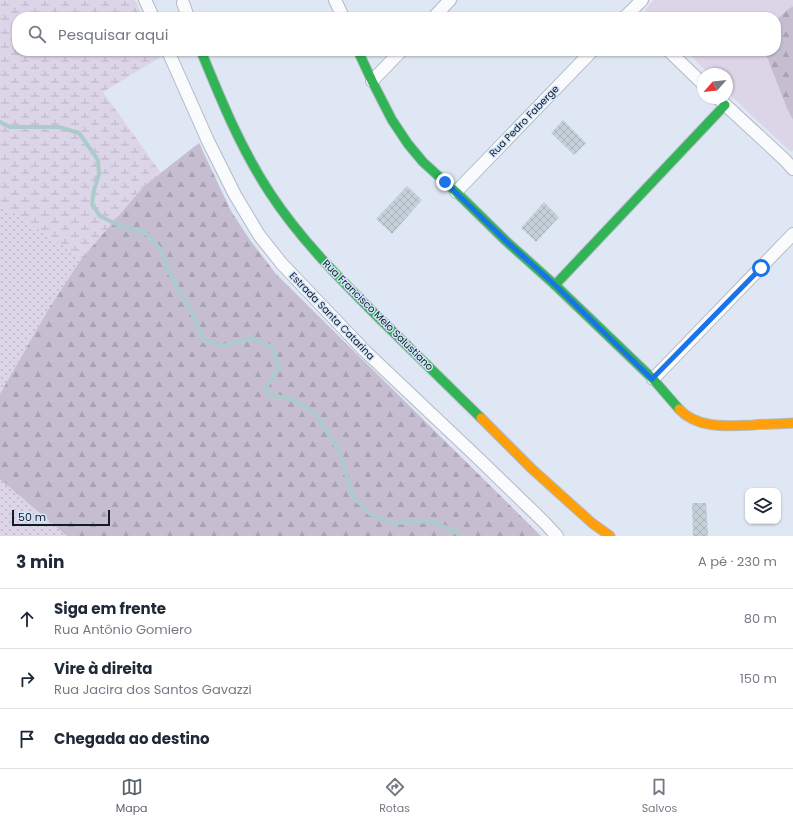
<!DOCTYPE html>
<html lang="pt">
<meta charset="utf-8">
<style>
body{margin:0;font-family:Poppins,sans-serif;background:#f6f6f7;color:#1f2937}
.controls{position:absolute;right:12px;bottom:12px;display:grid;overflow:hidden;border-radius:8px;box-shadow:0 1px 3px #0004}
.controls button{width:36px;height:36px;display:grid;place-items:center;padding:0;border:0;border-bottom:1px solid #e0e1e3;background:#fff;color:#1f2937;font:20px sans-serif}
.compass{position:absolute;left:697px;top:68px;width:36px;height:36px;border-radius:50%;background:#fff;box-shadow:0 1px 3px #0004;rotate:243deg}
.scale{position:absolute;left:12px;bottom:10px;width:98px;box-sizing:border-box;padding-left:4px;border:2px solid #131b24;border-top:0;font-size:11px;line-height:14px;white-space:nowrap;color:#131b24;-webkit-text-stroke:3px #d5e6fc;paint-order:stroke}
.stop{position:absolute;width:12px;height:12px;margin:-9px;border:3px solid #1a73e8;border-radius:50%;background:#fff}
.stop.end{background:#1a73e8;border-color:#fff;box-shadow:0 1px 4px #0008}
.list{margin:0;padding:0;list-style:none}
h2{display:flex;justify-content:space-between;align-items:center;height:52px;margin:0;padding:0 16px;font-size:17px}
h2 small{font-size:13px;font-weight:400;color:#747a83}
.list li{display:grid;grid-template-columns:26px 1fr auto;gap:12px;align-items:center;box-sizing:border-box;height:60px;padding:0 16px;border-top:1px solid #e0e1e3}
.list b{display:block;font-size:15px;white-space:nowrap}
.list p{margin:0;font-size:13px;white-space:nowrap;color:#747a83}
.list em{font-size:13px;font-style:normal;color:#747a83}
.icon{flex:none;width:22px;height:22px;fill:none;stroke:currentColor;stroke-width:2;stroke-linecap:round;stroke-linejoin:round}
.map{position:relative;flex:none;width:793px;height:536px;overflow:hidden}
.search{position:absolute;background:#fff;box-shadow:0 1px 3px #0004;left:12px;right:12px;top:12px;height:44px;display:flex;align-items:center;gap:10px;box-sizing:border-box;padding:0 14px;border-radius:16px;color:#747a83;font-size:15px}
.sheet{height:232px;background:#fff}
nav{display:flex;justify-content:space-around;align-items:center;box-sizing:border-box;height:56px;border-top:1px solid #e0e1e3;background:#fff;font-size:11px;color:#747a83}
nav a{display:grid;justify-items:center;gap:2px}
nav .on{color:#5a626c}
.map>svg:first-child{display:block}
.grass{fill:url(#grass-dots)}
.forest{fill:url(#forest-firs)}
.wetland{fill:url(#wetland-marsh)}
.park{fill:#dcd4e7}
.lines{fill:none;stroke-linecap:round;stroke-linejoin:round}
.stream{stroke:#accccc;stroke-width:4}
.building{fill:url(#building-cross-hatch)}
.street-casing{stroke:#b2bac4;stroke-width:14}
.fast-casing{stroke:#b2bac4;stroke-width:11}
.slow-casing{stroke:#b2bac4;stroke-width:11}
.street{stroke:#fafbfd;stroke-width:12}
.fast{stroke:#30b455;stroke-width:9}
.slow{stroke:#ff9f0a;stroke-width:9}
.route{stroke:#1a73e8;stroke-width:5}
.labels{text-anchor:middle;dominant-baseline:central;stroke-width:3;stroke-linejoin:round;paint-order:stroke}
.street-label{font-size:10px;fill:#131b24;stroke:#d5e6fc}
</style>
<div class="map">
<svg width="793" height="536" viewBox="0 0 793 536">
<defs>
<pattern id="grass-dots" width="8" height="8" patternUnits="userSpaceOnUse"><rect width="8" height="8" fill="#dcd4e7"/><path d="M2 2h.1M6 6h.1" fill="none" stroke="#bcb5c6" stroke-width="1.8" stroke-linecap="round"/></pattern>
<pattern id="forest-firs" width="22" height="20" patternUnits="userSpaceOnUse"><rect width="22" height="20" fill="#c6bdd1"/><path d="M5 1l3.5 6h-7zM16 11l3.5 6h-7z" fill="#a9a2b3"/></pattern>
<pattern id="wetland-marsh" width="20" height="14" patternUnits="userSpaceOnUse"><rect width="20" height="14" fill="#dcd4e7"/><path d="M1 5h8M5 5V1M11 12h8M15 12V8" fill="none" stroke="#bcb5c6"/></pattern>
<pattern id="building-cross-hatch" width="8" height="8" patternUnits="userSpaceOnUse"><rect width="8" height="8" fill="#c5d1d9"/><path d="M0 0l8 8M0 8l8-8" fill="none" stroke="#a8b3ba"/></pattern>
</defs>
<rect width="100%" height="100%" fill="#dee7f3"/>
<!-- grass -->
<g class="grass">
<path d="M0,204L82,258L48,310L0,394Z"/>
<path d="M0,479L67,536H0Z"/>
</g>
<!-- forest -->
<g class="forest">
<path d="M793,6V120L787,109L766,55V51H776V20L788,9Z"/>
<path d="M199,143L231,211L250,240L276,274L541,536H67L0,479V394L48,310L82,258L144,186Z"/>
</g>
<!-- wetland -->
<path class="wetland" d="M0,0H135L143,17H17V51H158L161,57L103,92L161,173L144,186L82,258L0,204Z"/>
<!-- park -->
<g class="park">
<path d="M654,0H793V6L788,9L776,20V17H652L645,10Z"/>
<path d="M686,51H766V55L787,109L793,120V150L791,152L727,92V74H709Z"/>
</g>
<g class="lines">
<!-- stream -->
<path class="stream" d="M0,122L10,127H59L79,133L98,160L99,174L94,190L92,204L100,216L120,226L146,233L160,249L172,278L195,319L204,341L223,346L252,338L272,347L279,367L265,389L267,394L293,400L316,414L340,453L352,495L370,514L393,523L433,521L457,533L460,536"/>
</g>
<!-- building -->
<g class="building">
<path d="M563,120L586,143L574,155L551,133Z"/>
<path d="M407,186L422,200L392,234L376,219Z"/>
<path d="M544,202L559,217L536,242L521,228Z"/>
<path d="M692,503H706L708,536H693Z"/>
</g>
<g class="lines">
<defs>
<g id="street">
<path d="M145,0L153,17"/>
<path d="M335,0L343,17"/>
<path d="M183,3L188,17"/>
<path d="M434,17L450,0"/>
<path d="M625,17L642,0"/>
<path d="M168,51L208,141L235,195L259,235L282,264L365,351L479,459L544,522L557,536"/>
<path d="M669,51L703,84"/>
<path d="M372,81L401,51"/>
<path d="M718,98L785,160L793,169"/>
<path d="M456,192L592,51"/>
<path d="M653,379L793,234"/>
</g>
<g id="fast">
<path d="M201,51C221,100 241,149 270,193C300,239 340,279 379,318C413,351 447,385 481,418"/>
<path d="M358,51L372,81L392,120L408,144L423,162L456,192L506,241L555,285L653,379L679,409"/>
<path d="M555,285L725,105"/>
</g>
<g id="slow">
<path d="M679,409C697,429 728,426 753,425C766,424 780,424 793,423"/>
<path d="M481,418L532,469L592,523L610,536"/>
</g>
</defs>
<!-- street casing -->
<use href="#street" class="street-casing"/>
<!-- fast casing -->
<use href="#fast" class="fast-casing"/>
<!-- slow casing -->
<use href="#slow" class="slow-casing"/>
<!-- street -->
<use href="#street" class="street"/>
<!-- fast -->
<use href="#fast" class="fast"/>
<!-- slow -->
<use href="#slow" class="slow"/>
</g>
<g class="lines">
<!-- route -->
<path class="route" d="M445,182L506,241L555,285L652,379L761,268"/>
</g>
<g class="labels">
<!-- street labels -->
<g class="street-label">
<text transform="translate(524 121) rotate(-46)">Rua Pedro Faberge</text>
<text transform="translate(378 315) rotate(45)">Rua Francisco Melo Salustiano</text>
<text transform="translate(332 316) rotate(46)">Estrada Santa Catarina</text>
</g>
</g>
</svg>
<div class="controls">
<button><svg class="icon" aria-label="layers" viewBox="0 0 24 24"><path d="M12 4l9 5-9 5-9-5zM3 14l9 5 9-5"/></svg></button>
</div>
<svg class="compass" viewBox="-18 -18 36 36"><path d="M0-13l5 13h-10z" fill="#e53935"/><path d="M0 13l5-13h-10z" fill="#747a83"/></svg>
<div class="scale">50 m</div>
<div class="stop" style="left:761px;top:268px"></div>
<div class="stop end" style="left:445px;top:182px"></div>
<div class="search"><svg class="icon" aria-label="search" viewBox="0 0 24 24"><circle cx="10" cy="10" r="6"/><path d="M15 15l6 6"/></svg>Pesquisar aqui</div>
</div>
<section class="sheet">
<h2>3 min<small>A pé · 230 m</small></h2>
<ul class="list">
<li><svg class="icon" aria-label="ahead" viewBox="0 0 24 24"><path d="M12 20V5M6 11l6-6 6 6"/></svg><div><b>Siga em frente</b><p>Rua Antônio Gomiero</p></div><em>80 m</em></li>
<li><svg class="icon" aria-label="right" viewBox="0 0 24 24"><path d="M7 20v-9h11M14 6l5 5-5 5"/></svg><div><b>Vire à direita</b><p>Rua Jacira dos Santos Gavazzi</p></div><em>150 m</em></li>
<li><svg class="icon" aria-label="arrive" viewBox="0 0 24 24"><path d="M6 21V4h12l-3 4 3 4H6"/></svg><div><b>Chegada ao destino</b></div></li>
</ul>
</section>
<nav>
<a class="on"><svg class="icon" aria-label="map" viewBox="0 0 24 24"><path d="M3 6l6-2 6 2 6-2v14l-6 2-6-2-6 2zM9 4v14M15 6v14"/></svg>Mapa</a>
<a><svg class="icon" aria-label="directions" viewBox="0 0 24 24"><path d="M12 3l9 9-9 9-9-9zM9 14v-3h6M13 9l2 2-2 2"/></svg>Rotas</a>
<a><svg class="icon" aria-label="saved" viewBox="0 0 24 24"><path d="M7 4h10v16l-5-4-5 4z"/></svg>Salvos</a>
</nav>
